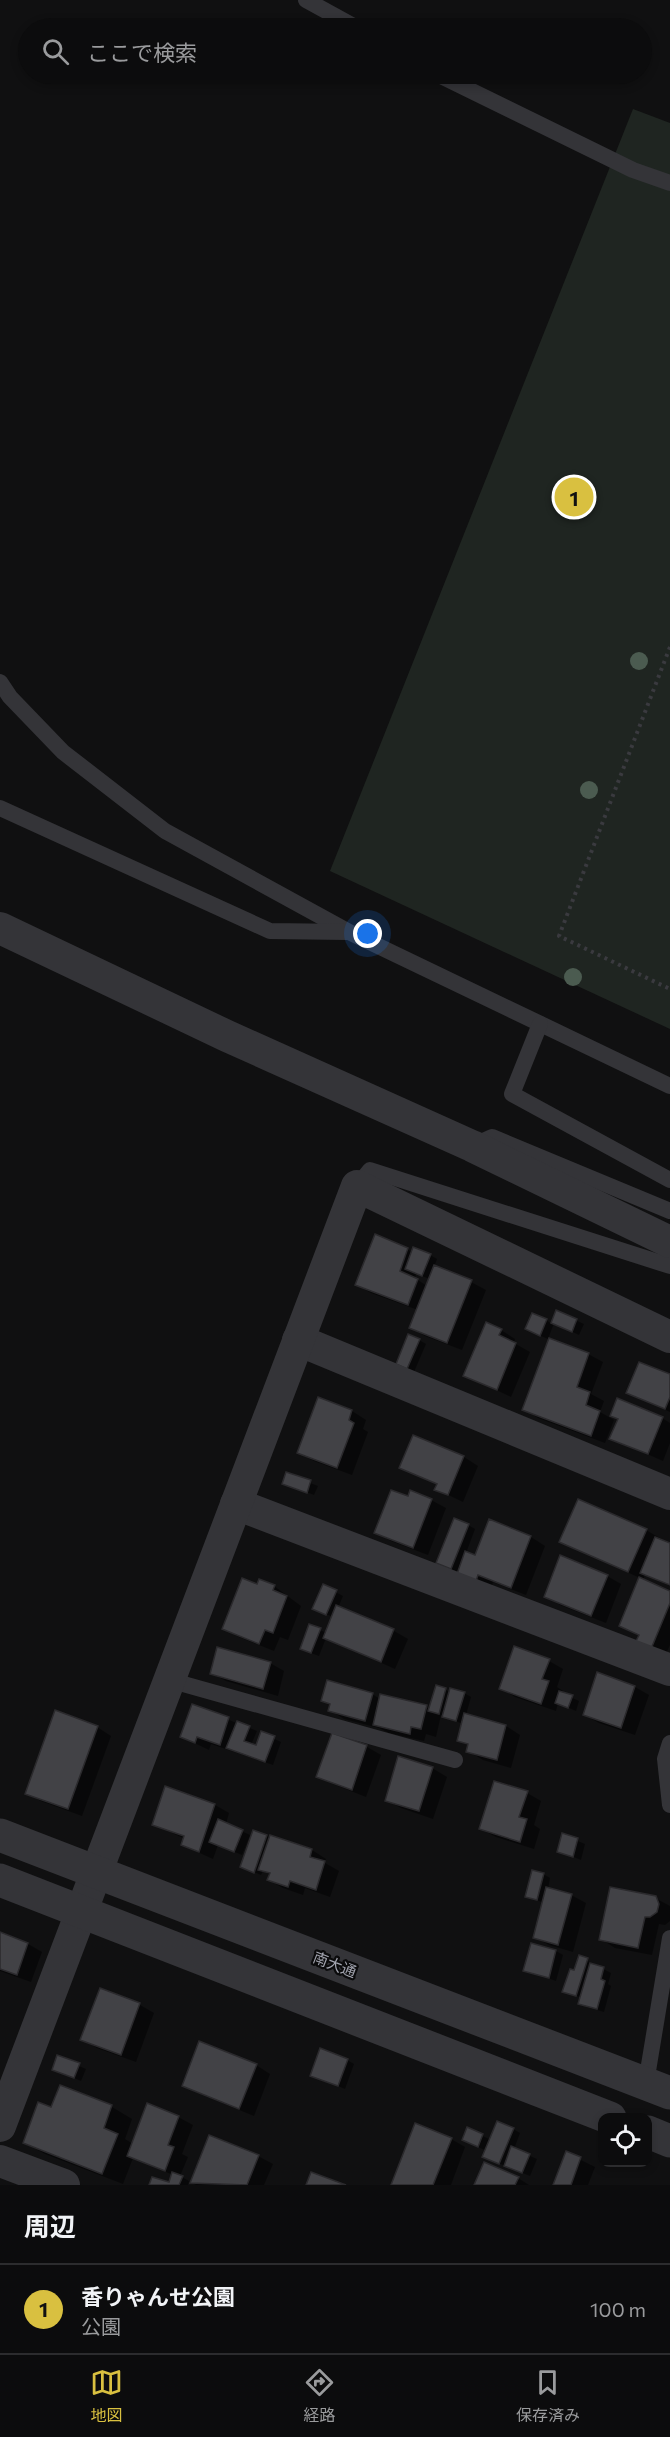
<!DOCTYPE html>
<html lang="ja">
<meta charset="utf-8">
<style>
body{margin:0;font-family:Commissioner,"Noto Sans JP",sans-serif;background:#151516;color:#f1f3f6}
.controls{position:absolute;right:18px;bottom:18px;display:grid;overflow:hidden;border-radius:12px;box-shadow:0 3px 9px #0003}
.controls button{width:54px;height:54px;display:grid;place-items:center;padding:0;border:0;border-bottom:2px solid #2c2c2e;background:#0c0c0d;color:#f1f3f6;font:30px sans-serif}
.you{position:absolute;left:368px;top:934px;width:21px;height:21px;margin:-15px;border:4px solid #fff;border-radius:50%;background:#1a73e8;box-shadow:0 0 0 9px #1a73e833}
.badge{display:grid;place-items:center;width:39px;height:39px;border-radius:50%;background:#d9c040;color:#111;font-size:20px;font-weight:700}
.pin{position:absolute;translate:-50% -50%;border:3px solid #fff;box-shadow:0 2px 6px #0006}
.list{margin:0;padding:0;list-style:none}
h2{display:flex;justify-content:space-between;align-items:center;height:78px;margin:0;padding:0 24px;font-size:26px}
h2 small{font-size:20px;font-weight:400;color:#9a9b9d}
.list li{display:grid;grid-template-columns:39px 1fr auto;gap:18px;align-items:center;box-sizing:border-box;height:90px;padding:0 24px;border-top:2px solid #2c2c2e}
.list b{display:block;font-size:22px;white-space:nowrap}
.list p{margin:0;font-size:20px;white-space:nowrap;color:#9a9b9d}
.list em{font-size:20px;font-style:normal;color:#9a9b9d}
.icon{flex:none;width:33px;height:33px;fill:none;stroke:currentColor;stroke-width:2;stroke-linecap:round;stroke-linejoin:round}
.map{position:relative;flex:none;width:670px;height:2185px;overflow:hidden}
.search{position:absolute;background:#0c0c0d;box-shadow:0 3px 9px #0003;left:18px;right:18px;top:18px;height:66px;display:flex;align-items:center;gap:15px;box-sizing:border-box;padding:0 21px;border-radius:33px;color:#9a9b9d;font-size:22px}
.sheet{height:168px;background:#0c0c0d}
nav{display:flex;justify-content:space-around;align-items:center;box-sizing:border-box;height:84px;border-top:2px solid #2c2c2e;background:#0c0c0d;font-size:16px;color:#9a9b9d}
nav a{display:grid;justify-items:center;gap:3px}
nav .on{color:#d9c040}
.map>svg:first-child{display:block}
.green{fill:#1f2521}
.shadow{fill:#0007;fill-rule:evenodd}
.building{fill:#424246;stroke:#2b2a2d;stroke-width:1.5}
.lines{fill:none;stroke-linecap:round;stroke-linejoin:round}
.path{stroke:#3a3a3f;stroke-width:4;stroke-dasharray:3 4.5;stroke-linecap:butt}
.service{stroke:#343438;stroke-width:16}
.minor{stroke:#343438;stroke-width:32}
.tertiary{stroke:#343438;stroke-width:33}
.tree{fill:#4b5b50}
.labels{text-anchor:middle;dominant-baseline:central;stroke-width:4.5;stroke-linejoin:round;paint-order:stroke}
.street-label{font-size:15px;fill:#a3a5b0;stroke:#0b0b0c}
</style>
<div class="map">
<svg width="670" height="2185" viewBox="0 0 670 2185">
<rect width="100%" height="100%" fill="#101011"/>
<!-- green -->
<path class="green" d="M633,109L670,123V1029L330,871Z"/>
<!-- shadow -->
<g class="shadow">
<path d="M375,1236L413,1252L430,1255L437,1259L434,1267L471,1282L486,1290L462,1350L425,1336L411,1328L418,1310L371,1293L357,1285ZM416,1274L430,1279L427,1286L415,1278Z"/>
<path d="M557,1312L584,1324L579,1335L554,1323L548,1339L534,1333L546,1320L552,1324Z"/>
<path d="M501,1330L515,1339L514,1343L530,1352L511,1397L465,1375Z"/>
<path d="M419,1340L426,1344L414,1372L404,1367Z"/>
<path d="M588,1354L603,1362L591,1394L604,1401L600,1412L614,1420L605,1443L538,1418L524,1409Z"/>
<path d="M670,1376V1412L628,1392Z"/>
<path d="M352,1411L366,1420L363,1429L368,1432L352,1475L314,1461L299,1453Z"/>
<path d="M662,1418L670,1423V1443L663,1461L611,1438L619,1419Z"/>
<path d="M413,1437L464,1457L478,1466L463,1502L436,1489L438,1485L401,1468Z"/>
<path d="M287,1474L318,1486L314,1495L284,1483Z"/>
<path d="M408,1498L431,1500L446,1508L428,1555L391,1541L376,1533Z"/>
<path d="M489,1521L531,1537L545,1546L526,1595L493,1582L491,1588L438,1563L468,1525L475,1529L466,1553L476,1557Z"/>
<path d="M646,1530L670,1544V1586L645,1574L643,1581L670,1592V1645L665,1656L652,1650L640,1636L621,1626L640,1578L561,1542Z"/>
<path d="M607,1576L621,1584L606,1623L560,1605L546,1596Z"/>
<path d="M258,1586H274L301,1606L288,1640L280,1637L274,1651L239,1637L224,1629Z"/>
<path d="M324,1586L343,1596L338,1608L394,1631L408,1639L395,1669L326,1638L319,1656L308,1652L310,1626L327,1633L333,1617L321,1612Z"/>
<path d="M549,1661L563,1669L557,1687L563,1691L562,1693L579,1701L576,1711L558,1703L556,1711L515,1697L501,1688Z"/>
<path d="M270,1663L284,1671L278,1696L226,1681L211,1673Z"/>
<path d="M598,1674L635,1687L649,1695L635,1735L599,1723L585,1715Z"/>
<path d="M437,1687L451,1692L464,1693L471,1697L466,1715L506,1726L520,1735L511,1768L483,1760L468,1751L469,1746L458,1740L463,1724L443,1716L441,1715L436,1737L426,1734L424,1741L389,1733L379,1728L344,1719L330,1710L331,1706L322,1701L372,1694L380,1699L431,1709Z"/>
<path d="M193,1706L257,1731L251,1745L257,1747L262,1733L281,1742L273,1765L211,1744L209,1750L182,1737Z"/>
<path d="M97,1727L111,1736L82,1816L41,1801L26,1793Z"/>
<path d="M333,1734L367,1747L381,1755L366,1797L333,1784L318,1776Z"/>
<path d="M432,1768L447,1777L433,1819L401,1808L386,1800Z"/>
<path d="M166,1788L215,1805L229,1813L226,1824L250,1835L242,1855L218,1845L213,1859L182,1845L185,1839L154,1824Z"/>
<path d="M527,1793L541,1801L534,1825L540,1829L534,1849L496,1837L481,1829Z"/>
<path d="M563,1835L585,1844L581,1860L559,1851Z"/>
<path d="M266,1836L312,1850L326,1859L325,1863L339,1871L330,1897L305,1888L303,1895L283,1888L269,1880L271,1875L263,1871L261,1875L242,1867Z"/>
<path d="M543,1874L550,1878L548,1889L571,1895L586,1903L573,1952L549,1945L535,1937L544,1903L527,1896Z"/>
<path d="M655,1898L670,1906V1921L665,1925L659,1924L652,1955L615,1948L601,1939Z"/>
<path d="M0,1934L28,1944L42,1952L31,1982L0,1971Z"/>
<path d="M556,1951L563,1955L556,1981L525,1970Z"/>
<path d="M580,1957L611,1973L608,1984L611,1986L604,2012L587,2007L580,2003L582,1998L564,1991L575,1972Z"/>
<path d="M101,1990L140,2005L154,2013L136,2062L97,2048L82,2039Z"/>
<path d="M58,2057L86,2069L81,2081L53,2069Z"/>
<path d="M347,2060L354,2064L345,2089L312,2075Z"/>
<path d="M256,2065L270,2074L254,2116L198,2093L184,2085Z"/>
<path d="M61,2087L112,2107L132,2119L125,2139L133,2144L178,2117L193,2125L182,2154L188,2157L180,2176L189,2181L188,2185H150L170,2184L173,2175L133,2158L123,2184L45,2154L25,2143L52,2109Z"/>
<path d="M468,2129L491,2140L513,2129L520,2133L514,2149L537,2159L530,2176L491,2160L487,2151L471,2144Z"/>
<path d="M451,2139L465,2147L451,2185H393Z"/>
<path d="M567,2153L595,2167L588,2185H554Z"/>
<path d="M258,2156L273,2164L264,2185H196L192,2183Z"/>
<path d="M518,2178L529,2185H476Z"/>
</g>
<!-- building -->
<g class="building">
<path d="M375,1234L408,1248L400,1271L418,1279L408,1305L355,1285Z"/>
<path d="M413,1247L431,1254L422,1276L405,1269Z"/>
<path d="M434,1265L472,1280L447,1343L409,1328Z"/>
<path d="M556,1310L577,1319L572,1332L551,1323Z"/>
<path d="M532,1313L547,1319L540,1336L525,1329Z"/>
<path d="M486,1322L502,1329L499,1335L516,1343L497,1390L463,1376Z"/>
<path d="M408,1334L420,1339L407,1369L396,1364Z"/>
<path d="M549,1338L589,1353L577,1387L590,1392L586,1405L600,1411L591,1436L522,1410Z"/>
<path d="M639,1362L670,1374V1397L665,1409L626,1393Z"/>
<path d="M318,1397L352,1410L349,1420L354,1423L337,1468L297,1453Z"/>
<path d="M617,1398L663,1417L648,1454L609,1439L618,1419L610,1416Z"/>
<path d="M413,1435L464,1456L448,1495L434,1490L437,1484L399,1468Z"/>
<path d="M286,1472L311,1480L307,1493L282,1484Z"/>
<path d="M391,1490L408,1496L410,1490L432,1499L413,1548L374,1533Z"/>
<path d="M578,1499L647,1529L628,1572L559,1542Z"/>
<path d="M454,1518L469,1524L451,1569L436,1563Z"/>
<path d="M489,1519L531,1536L511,1588L478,1575L476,1581L457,1574L465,1551L475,1555Z"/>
<path d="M655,1537L670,1543V1585L640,1573Z"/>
<path d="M560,1555L608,1575L591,1616L544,1597Z"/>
<path d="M639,1577L670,1591V1603L651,1649L635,1643L639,1635L619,1626Z"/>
<path d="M242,1578L257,1584L259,1579L275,1585L273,1590L287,1596L273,1633L265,1630L259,1644L222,1629Z"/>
<path d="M323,1584L337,1590L326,1615L312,1609Z"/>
<path d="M336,1605L394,1629L381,1662L323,1638Z"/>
<path d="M309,1624L321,1628L311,1653L300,1649Z"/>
<path d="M514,1646L550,1659L542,1679L549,1681L541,1704L499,1689Z"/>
<path d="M217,1647L271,1662L263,1689L210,1674Z"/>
<path d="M597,1672L635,1686L621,1728L583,1715Z"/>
<path d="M327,1680L373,1693L365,1721L328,1711L330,1704L321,1701Z"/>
<path d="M436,1685L446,1688L439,1714L428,1711Z"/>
<path d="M450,1688L465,1692L456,1721L442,1717Z"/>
<path d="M559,1691L573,1695L568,1708L555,1703Z"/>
<path d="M380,1694L427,1705L421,1729L411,1727L410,1734L373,1725Z"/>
<path d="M192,1704L229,1717L220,1745L197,1737L195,1743L180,1737Z"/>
<path d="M55,1710L98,1726L68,1809L25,1794Z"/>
<path d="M464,1713L506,1725L497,1760L466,1752L468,1744L457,1741Z"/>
<path d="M237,1721L250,1726L244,1741L256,1745L261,1731L275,1736L265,1762L226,1748Z"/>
<path d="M332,1733L367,1745L352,1790L316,1777Z"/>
<path d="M398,1756L433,1767L419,1811L385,1801Z"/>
<path d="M494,1781L528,1791L519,1817L527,1819L520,1842L479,1829Z"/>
<path d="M165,1786L215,1804L199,1852L181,1845L184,1836L152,1825Z"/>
<path d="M218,1819L243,1830L234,1852L209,1842Z"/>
<path d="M253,1830L267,1835L254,1873L240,1867Z"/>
<path d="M562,1833L578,1838L573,1857L557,1852Z"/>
<path d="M270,1835L312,1849L310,1857L325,1861L316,1890L290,1881L288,1887L267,1880L270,1873L258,1870Z"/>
<path d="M532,1870L544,1873L537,1900L525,1897Z"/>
<path d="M546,1887L572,1894L558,1945L533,1938Z"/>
<path d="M610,1887L656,1896L659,1904L657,1912L650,1917H645L638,1948L599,1940Z"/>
<path d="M0,1932L28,1943L17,1975L0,1969Z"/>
<path d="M531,1943L556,1950L549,1978L523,1971Z"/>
<path d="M579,1955L588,1958L576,1996L562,1992L570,1969L574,1970Z"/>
<path d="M590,1963L604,1967L601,1979L605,1981L597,2009L578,2004Z"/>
<path d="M100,1988L140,2003L121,2055L80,2040Z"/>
<path d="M199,2041L257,2064L239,2109L182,2086Z"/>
<path d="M320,2048L348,2059L338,2086L310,2076Z"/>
<path d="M57,2055L80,2063L74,2078L52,2070Z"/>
<path d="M60,2085L112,2105L104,2128L118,2134L102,2174L23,2143L38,2102L51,2107Z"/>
<path d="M147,2103L179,2116L168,2145L174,2147L165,2171L127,2156Z"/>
<path d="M497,2121L514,2128L499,2164L482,2157Z"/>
<path d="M415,2123L452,2138L433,2185H391Z"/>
<path d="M467,2127L483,2134L478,2147L462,2140Z"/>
<path d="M209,2135L259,2155L247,2185L190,2183Z"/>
<path d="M511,2146L530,2154L522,2173L504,2166Z"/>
<path d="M566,2151L581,2157L571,2185H553Z"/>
<path d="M484,2162L519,2177L515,2185H474Z"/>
<path d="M172,2172L183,2176L179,2185H149L152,2177L169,2182Z"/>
<path d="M311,2172L346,2185H306Z"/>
</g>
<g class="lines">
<!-- path -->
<path class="path" d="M670,647L559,936L670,989"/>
<!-- service -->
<g class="service">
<path d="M306,0L357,28"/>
<path d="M437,74L633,170L670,183"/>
<path d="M0,682L10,697L63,752L165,831L351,933L670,1086"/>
<path d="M0,808L270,931L347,932"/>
<path d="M540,1024L512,1094L670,1180"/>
<path d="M472,1146L492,1137L670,1211"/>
<path d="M357,1186L370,1170L670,1266"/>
<path d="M169,1680L455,1760"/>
<path d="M670,1743L665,1759L670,1805"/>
<path d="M646,2083L670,1938"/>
</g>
<!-- minor -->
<g class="minor">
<path d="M0,928L227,1036L472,1146L670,1242"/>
<path d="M298,1340L670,1494"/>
<path d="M236,1504L670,1670"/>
<path d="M0,2126L357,1186L670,1337"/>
<path d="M0,2161L64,2185"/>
</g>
<!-- tertiary -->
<g class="tertiary">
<path d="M0,1835L670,2093"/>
<path d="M0,1880L610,2118"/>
<path d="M648,2132L670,2141"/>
</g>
</g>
<!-- trees -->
<g class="tree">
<circle cx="639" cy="661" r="9"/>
<circle cx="589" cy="790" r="9"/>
<circle cx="573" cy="977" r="9"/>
</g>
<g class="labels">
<!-- street labels -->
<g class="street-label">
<text transform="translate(335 1964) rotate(21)">南大通</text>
</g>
</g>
</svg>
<div class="controls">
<button><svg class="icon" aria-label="locate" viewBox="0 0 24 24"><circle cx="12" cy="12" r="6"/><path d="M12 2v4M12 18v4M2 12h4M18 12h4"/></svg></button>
</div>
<div class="you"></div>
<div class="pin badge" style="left:574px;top:497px">1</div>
<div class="search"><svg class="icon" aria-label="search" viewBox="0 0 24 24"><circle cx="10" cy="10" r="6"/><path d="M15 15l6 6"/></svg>ここで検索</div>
</div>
<section class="sheet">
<h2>周辺<small></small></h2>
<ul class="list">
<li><span class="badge">1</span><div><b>香りゃんせ公園</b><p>公園</p></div><em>100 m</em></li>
</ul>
</section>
<nav>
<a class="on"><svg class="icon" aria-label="map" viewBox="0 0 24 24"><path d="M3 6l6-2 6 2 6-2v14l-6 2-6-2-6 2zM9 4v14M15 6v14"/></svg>地図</a>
<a><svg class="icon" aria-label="directions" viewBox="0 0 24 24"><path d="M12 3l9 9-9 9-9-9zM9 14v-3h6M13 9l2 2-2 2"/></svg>経路</a>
<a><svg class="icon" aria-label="saved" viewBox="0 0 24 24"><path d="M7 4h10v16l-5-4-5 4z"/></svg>保存済み</a>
</nav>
